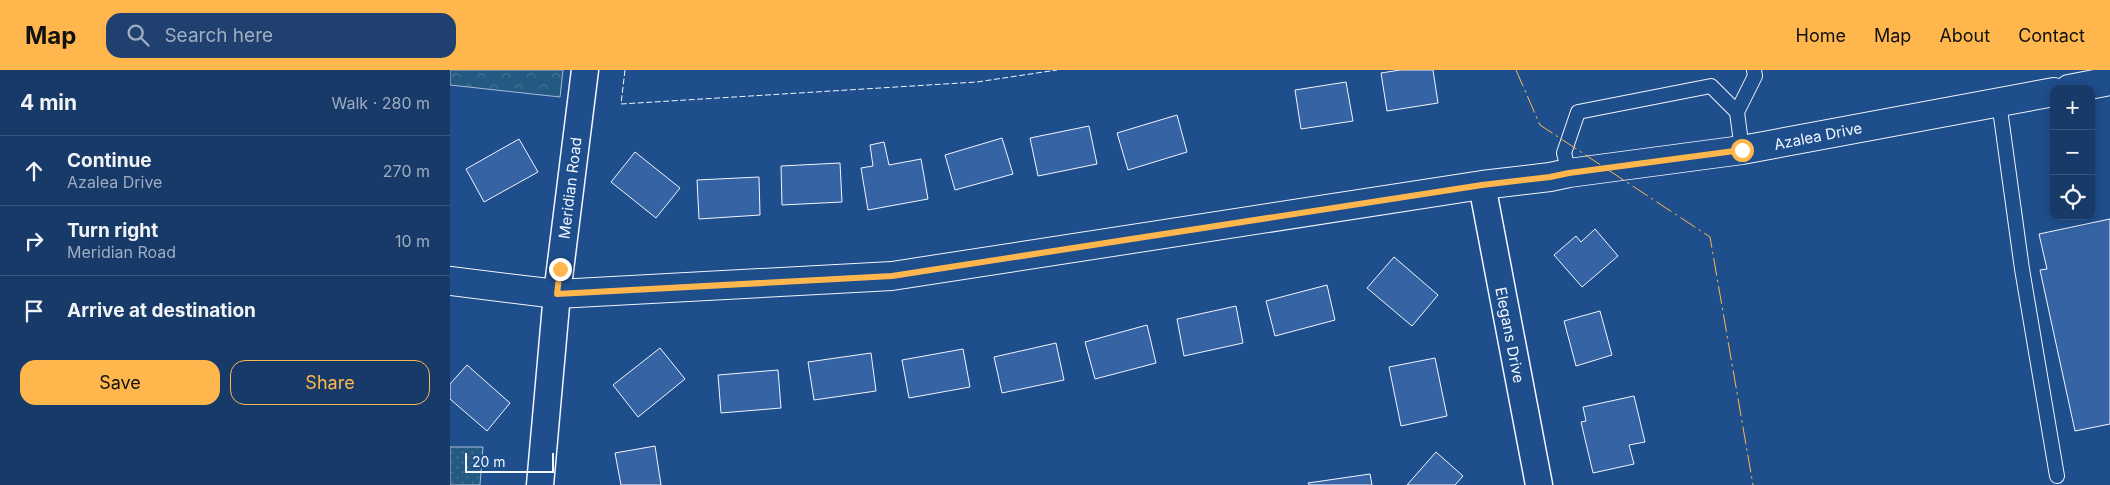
<!DOCTYPE html>
<meta charset="utf-8">
<style>
body{margin:0;font-family:Inter,sans-serif;background:#20416f;color:#f1f3f6}
.controls{position:absolute;right:15px;top:15px;display:grid;overflow:hidden;border-radius:10px;box-shadow:0 2px 12px #0003}
.controls button{width:45px;height:45px;display:grid;place-items:center;padding:0;border:0;border-bottom:1px solid #36547d;background:#173a69;color:#f1f3f6;font:25px sans-serif}
.scale{position:absolute;left:15px;bottom:12px;width:89px;box-sizing:border-box;padding-left:5px;border:2px solid #f2f6ff;border-top:0;font-size:14px;line-height:18px;white-space:nowrap;color:#f2f6ff;-webkit-text-stroke:4px #1f4e8c;paint-order:stroke}
.stop{position:absolute;width:15px;height:15px;margin:-11px;border:4px solid #ffb74d;border-radius:50%;background:#fff}
.stop.end{background:#ffb74d;border-color:#fff;box-shadow:0 1px 5px #0008}
.list{margin:0;padding:0;list-style:none}
h2{display:flex;justify-content:space-between;align-items:center;height:65px;margin:0;padding:0 20px;font-size:21px}
h2 small{font-size:16px;font-weight:400;color:#9eadc0}
.list li{display:grid;grid-template-columns:32px 1fr auto;gap:15px;align-items:center;box-sizing:border-box;height:70px;padding:0 20px;border-top:1px solid #36547d}
.list b{display:block;font-size:19px;white-space:nowrap}
.list p{margin:0;font-size:16px;white-space:nowrap;color:#9eadc0}
.list em{font-size:16px;font-style:normal;color:#9eadc0}
.actions{display:flex;gap:10px;padding:15px 20px}
.actions a{flex:1;padding:11px 0;border:1px solid #ffb74d;border-radius:15px;text-align:center;font-size:18px;color:#ffb74d}
.actions .main{background:#ffb74d;color:#111}
.icon{flex:none;width:28px;height:28px;fill:none;stroke:currentColor;stroke-width:2;stroke-linecap:round;stroke-linejoin:round}
.map{position:relative;flex:none;width:1660px;height:415px;overflow:hidden}
header{display:flex;align-items:center;gap:30px;box-sizing:border-box;height:70px;padding:0 25px;background:#ffb74d;color:#111}
header strong{font-size:24px}
nav{display:flex;gap:28px;margin-inline-start:auto;font-size:18px}
.search{width:350px;height:45px;background:#20416f;display:flex;align-items:center;gap:12px;box-sizing:border-box;padding:0 18px;border-radius:15px;color:#9eadc0;font-size:19px}
main{display:flex}
aside{flex:1;background:#173a69}
.map>svg:first-child{display:block}
.green{fill:url(#green-dots);stroke:#a8bbd7}
.forest{fill:url(#forest-crowns);stroke:#a8bbd7}
.building{fill:#3563a3;stroke:#f2f6ff}
.lines{fill:none;stroke-linecap:round;stroke-linejoin:round}
.lane-casing{stroke:#f2f6ff;stroke-width:16}
.street-casing{stroke:#f2f6ff;stroke-width:29}
.secondary-casing{stroke:#f2f6ff;stroke-width:30}
.lane{stroke:#1f4e8c;stroke-width:14}
.street{stroke:#1f4e8c;stroke-width:26}
.secondary{stroke:#1f4e8c;stroke-width:28}
.fence{stroke:#f2f6ff;stroke-width:1;stroke-dasharray:6 2.5;stroke-linecap:butt}
.power{stroke:#ffb74d;stroke-width:1;stroke-dasharray:18 4 2.5 4;stroke-linecap:butt}
.route{stroke:#ffb74d;stroke-width:6}
.labels{text-anchor:middle;dominant-baseline:central;stroke-width:4;stroke-linejoin:round;paint-order:stroke}
.street-label{font-size:15px;fill:#f2f6ff;stroke:#1f4e8c}
</style>
<header>
<strong>Map</strong>
<div class="search"><svg class="icon" aria-label="search" viewBox="0 0 24 24"><circle cx="10" cy="10" r="6"/><path d="M15 15l6 6"/></svg>Search here</div>
<nav><a>Home</a><a>Map</a><a>About</a><a>Contact</a></nav>
</header>
<main>
<aside>
<h2>4 min<small>Walk · 280 m</small></h2>
<ul class="list">
<li><svg class="icon" aria-label="ahead" viewBox="0 0 24 24"><path d="M12 20V5M6 11l6-6 6 6"/></svg><div><b>Continue</b><p>Azalea Drive</p></div><em>270 m</em></li>
<li><svg class="icon" aria-label="right" viewBox="0 0 24 24"><path d="M7 20v-9h11M14 6l5 5-5 5"/></svg><div><b>Turn right</b><p>Meridian Road</p></div><em>10 m</em></li>
<li><svg class="icon" aria-label="arrive" viewBox="0 0 24 24"><path d="M6 21V4h12l-3 4 3 4H6"/></svg><div><b>Arrive at destination</b></div></li>
</ul>
<div class="actions"><a class="main">Save</a><a>Share</a></div>
</aside>
<div class="map">
<svg width="1660" height="415" viewBox="0 0 1660 415">
<defs>
<pattern id="green-dots" width="8" height="8" patternUnits="userSpaceOnUse" patternTransform="scale(1.25)"><rect width="8" height="8" fill="#245a82"/><path d="M2 2h.1M6 6h.1" fill="none" stroke="#447295" stroke-width="1.8" stroke-linecap="round"/></pattern>
<pattern id="forest-crowns" width="20" height="18" patternUnits="userSpaceOnUse" patternTransform="scale(1.25)"><rect width="20" height="18" fill="#245a82"/><path d="M2 6a3 3 0 1 1 6 0M12 15a3 3 0 1 1 6 0" fill="none" stroke="#447295"/></pattern>
</defs>
<rect width="100%" height="100%" fill="#1f4e8c"/>
<!-- green -->
<path class="green" d="M0,377H33L30,415H0Z"/>
<!-- forest -->
<path class="forest" d="M0,0H113L110,27L0,15Z"/>
<!-- building -->
<g class="building">
<path d="M950,0H983L988,33L937,41L931,3Z"/>
<path d="M896,12L903,51L851,59L845,20Z"/>
<path d="M727,45L737,82L678,100L667,63Z"/>
<path d="M639,56L647,94L588,106L580,68Z"/>
<path d="M552,68L563,104L505,120L495,85Z"/>
<path d="M69,69L88,102L34,132L16,99Z"/>
<path d="M434,72L439,95L471,89L478,129L418,140L411,98L423,96L420,75Z"/>
<path d="M185,82L230,118L206,148L161,112Z"/>
<path d="M390,93L392,132L332,135L331,96Z"/>
<path d="M309,107L310,145L249,149L247,110Z"/>
<path d="M1660,149V354L1625,361L1590,200L1597,199L1589,164Z"/>
<path d="M1145,159L1168,186L1132,217L1104,185L1126,166L1131,172Z"/>
<path d="M944,187L988,225L962,256L917,218Z"/>
<path d="M877,215L885,250L825,266L816,231Z"/>
<path d="M786,236L793,273L734,286L727,249Z"/>
<path d="M1150,241L1162,285L1126,296L1114,251Z"/>
<path d="M697,255L706,293L645,309L635,272Z"/>
<path d="M606,273L614,310L552,323L544,287Z"/>
<path d="M210,278L235,309L188,347L163,315Z"/>
<path d="M513,279L520,317L459,328L452,290Z"/>
<path d="M421,283L426,321L364,330L358,292Z"/>
<path d="M985,288L997,346L951,356L939,297Z"/>
<path d="M17,295L60,333L37,361L0,329V314Z"/>
<path d="M328,300L331,338L271,343L268,305Z"/>
<path d="M1184,326L1195,372L1179,375L1184,394L1143,403L1131,352L1136,351L1133,337Z"/>
<path d="M205,376L211,415H171L165,383Z"/>
<path d="M986,382L1013,406L1005,415H957Z"/>
<path d="M920,404L922,415H859L858,413Z"/>
</g>
<g class="lines">
<defs>
<g id="lane">
<path d="M1549,32L1572,199L1607,406"/>
<path d="M1292,80L1287,42L1305,6L1304,0"/>
<path d="M1119,103L1114,83L1128,42L1261,16L1287,42"/>
</g>
<g id="street">
<path d="M1032,115L1089,415"/>
<path d="M90,415L107,224L135,0"/>
</g>
<g id="secondary">
<path d="M1619,19L1660,11"/>
<path d="M0,211L107,224L442,206L1032,115L1100,107L1119,103L1292,80L1604,22"/>
</g>
</defs>
<!-- lane casing -->
<use href="#lane" class="lane-casing"/>
<!-- street casing -->
<use href="#street" class="street-casing"/>
<!-- secondary casing -->
<use href="#secondary" class="secondary-casing"/>
<!-- lane -->
<use href="#lane" class="lane"/>
<!-- street -->
<use href="#street" class="street"/>
<!-- secondary -->
<use href="#secondary" class="secondary"/>
<!-- fence -->
<path class="fence" d="M175,0L171,34L527,12L607,0"/>
<!-- power -->
<path class="power" d="M1066,0L1090,55L1260,167L1303,415"/>
</g>
<g class="lines">
<!-- route -->
<path class="route" d="M110,199L107,224L442,206L1032,115L1100,107L1119,103L1292,80"/>
</g>
<g class="labels">
<!-- street labels -->
<g class="street-label">
<text transform="translate(1368 66) rotate(-11)">Azalea Drive</text>
<text transform="translate(120 118) rotate(-83)">Meridian Road</text>
<text transform="translate(1060 265) rotate(79)">Elegans Drive</text>
</g>
</g>
</svg>
<div class="controls">
<button>+</button>
<button>−</button>
<button><svg class="icon" aria-label="locate" viewBox="0 0 24 24"><circle cx="12" cy="12" r="6"/><path d="M12 2v4M12 18v4M2 12h4M18 12h4"/></svg></button>
</div>
<div class="scale">20 m</div>
<div class="stop" style="left:1292px;top:80px"></div>
<div class="stop end" style="left:110px;top:199px"></div>
</div>
</main>
